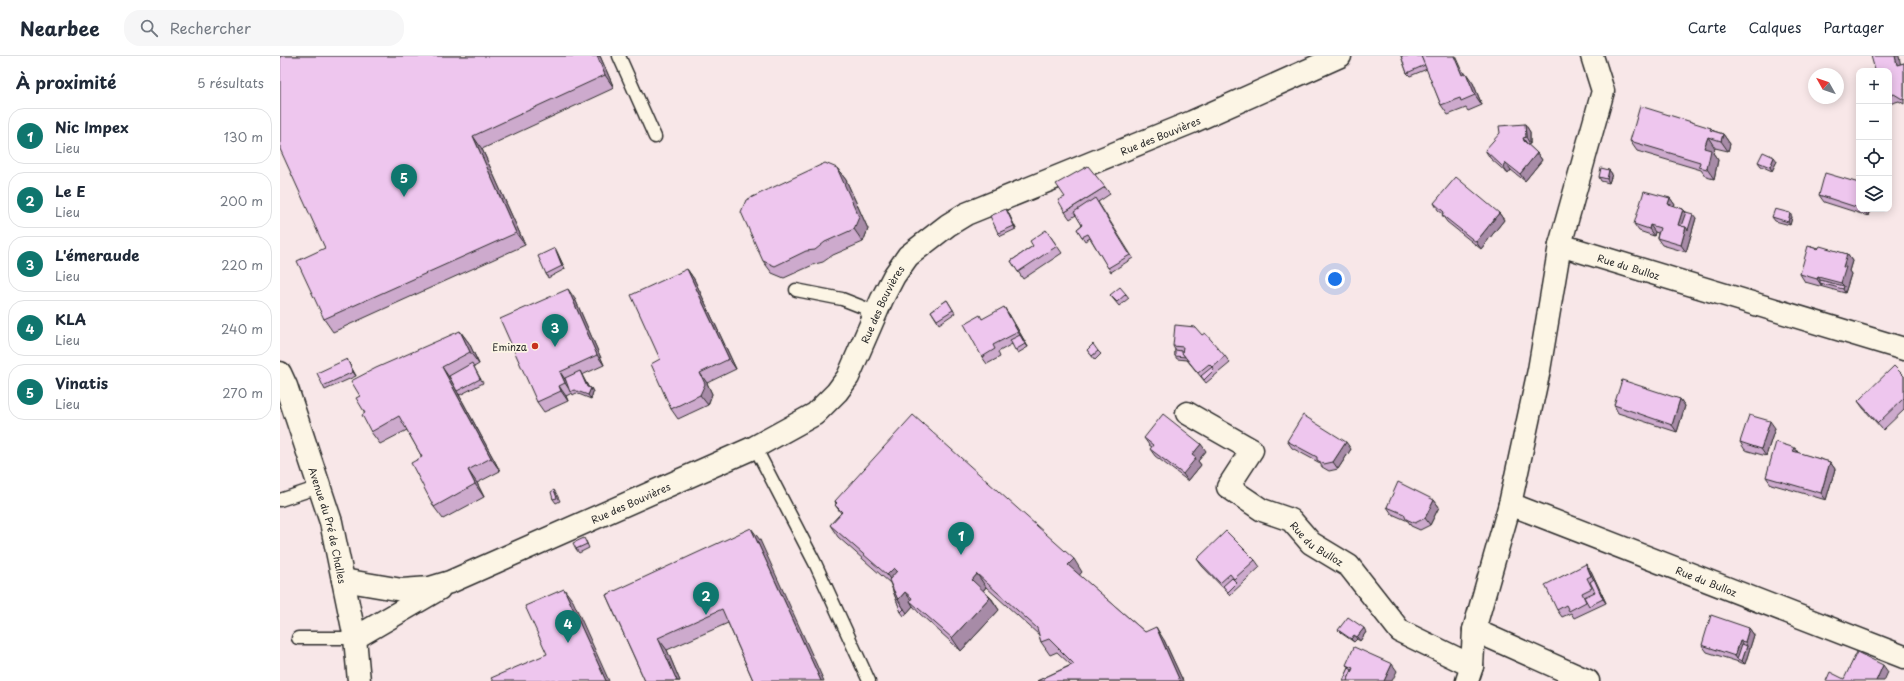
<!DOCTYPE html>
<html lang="fr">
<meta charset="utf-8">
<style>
body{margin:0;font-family:"Playpen Sans",sans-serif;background:#f6f6f7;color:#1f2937}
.controls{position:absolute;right:12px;top:12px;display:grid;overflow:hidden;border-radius:8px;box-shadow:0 2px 10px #0003}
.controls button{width:36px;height:36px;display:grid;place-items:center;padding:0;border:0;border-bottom:1px solid #e0e1e3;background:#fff;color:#1f2937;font:20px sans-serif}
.compass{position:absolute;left:1528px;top:12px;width:36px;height:36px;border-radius:50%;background:#fff;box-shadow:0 2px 10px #0003;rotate:310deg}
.you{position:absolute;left:1055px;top:223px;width:14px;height:14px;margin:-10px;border:3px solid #fff;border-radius:50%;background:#1a73e8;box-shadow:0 0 0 6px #1a73e833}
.badge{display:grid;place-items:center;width:26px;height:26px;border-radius:50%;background:#0f766e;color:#fff;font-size:13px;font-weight:700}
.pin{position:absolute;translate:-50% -33px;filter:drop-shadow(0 1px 2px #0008)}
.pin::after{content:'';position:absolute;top:21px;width:14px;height:12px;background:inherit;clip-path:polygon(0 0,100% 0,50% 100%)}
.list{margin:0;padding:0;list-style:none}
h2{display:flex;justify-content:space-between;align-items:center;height:52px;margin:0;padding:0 16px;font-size:17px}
h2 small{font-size:13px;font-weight:400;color:#747a83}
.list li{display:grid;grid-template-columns:26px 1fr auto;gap:12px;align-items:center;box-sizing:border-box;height:56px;margin:0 8px 8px;padding:0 8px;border:1px solid #e0e1e3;border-radius:16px}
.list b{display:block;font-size:15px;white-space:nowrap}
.list p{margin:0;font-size:13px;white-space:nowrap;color:#747a83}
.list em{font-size:13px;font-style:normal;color:#747a83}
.icon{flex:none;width:22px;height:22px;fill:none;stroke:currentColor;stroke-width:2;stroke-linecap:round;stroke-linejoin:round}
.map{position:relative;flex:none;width:1624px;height:625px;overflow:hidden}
header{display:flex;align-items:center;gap:24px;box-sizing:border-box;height:56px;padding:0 20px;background:#fff;border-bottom:1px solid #e0e1e3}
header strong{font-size:19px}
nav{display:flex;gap:22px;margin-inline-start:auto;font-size:14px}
.search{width:280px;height:36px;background:#f6f6f7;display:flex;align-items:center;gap:10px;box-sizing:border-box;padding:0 14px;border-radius:16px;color:#747a83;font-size:15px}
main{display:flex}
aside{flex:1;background:#fff}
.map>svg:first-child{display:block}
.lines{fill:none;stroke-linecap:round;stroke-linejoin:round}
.lane-casing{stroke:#2b2b2b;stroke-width:15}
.street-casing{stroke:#2b2b2b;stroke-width:25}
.lane{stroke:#fcf5e5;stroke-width:12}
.street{stroke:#fcf5e5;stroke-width:22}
.wall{fill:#cdaacd;stroke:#2b2b2b}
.shaded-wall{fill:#a78ba7;stroke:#2b2b2b}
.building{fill:#eec6ee;stroke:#2b2b2b}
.poi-dot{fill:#c8321e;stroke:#fcf5e5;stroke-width:1.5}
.labels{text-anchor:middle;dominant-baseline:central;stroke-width:3.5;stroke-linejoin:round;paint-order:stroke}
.street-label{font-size:10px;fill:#2b2b2b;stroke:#fcf5e5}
.poi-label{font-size:10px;fill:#2b2b2b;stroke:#fcf5e5;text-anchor:end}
</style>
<header>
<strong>Nearbee</strong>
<div class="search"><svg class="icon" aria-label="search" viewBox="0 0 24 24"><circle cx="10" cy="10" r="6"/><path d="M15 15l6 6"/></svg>Rechercher</div>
<nav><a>Carte</a><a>Calques</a><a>Partager</a></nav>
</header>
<main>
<aside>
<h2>À proximité<small>5 résultats</small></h2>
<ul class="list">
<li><span class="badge">1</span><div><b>Nic Impex</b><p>Lieu</p></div><em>130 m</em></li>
<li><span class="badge">2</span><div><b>Le E</b><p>Lieu</p></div><em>200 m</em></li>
<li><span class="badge">3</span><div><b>L'émeraude</b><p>Lieu</p></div><em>220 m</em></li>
<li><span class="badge">4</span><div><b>KLA</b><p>Lieu</p></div><em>240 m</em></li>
<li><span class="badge">5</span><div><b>Vinatis</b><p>Lieu</p></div><em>270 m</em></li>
</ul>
</aside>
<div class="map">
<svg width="1624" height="625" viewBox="0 0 1624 625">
<rect width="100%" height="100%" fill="#f8e7e8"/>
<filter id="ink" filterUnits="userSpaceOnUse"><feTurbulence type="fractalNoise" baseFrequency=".025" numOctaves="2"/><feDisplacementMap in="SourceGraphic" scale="8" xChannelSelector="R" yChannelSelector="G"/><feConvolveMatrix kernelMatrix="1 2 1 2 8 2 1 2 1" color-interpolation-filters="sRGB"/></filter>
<g filter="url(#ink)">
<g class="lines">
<defs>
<g id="lane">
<path d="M339,0L375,81"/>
<path d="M516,234L562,243L585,252L591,268"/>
<path d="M475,391L535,507L589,625"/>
<path d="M0,444L39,431"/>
<path d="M18,582H75"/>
</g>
<g id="street">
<path id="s1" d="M1280,189L1624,293"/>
<path id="s2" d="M0,317L6,330L51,466L75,582L79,625"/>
<path id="s3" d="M907,357L972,394L948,431L982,454L1011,464L1031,487L1069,510L1120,575L1192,610"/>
<path id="s4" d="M1230,448L1624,601"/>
<path id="s5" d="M63,524L122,534L150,532L170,526L475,391L535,358L557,336L568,321L602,243L614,220L628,200L668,169L686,158L912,66L1060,0"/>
<path d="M1194,574L1308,625"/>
<path d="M75,582L159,533"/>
<path d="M1187,625L1192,610L1194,574L1230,448L1259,314L1280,189L1323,35L1312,0"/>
</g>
</defs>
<!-- lane casing -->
<use href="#lane" class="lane-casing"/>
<!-- street casing -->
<use href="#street" class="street-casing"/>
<!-- lane -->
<use href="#lane" class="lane"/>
<!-- street -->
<use href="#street" class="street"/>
</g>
<!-- wall -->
<g class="wall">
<path d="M0,0H320L334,32L202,93L245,189L53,276L44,263L45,192Z"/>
<path d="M1121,0L1184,18L1193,27L1202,49L1188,55L1186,52L1168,59L1161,49L1147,13L1130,20L1127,17Z"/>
<path d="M1624,7V48L1619,45L1609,48V15L1621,8Z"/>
<path d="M1245,68L1250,76V88L1248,89L1257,97L1262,104L1245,125L1231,114L1228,118L1210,102L1205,94Z"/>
<path d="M1431,72L1434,75L1443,78L1450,88L1448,95L1435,92L1433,97L1438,104L1434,123L1426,121L1421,114L1357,95L1350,85Z"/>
<path d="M1497,105L1492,115L1481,110L1478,106Z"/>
<path d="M557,112L566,124L588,173L583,186L553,199L543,206L535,208L504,222L492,217L483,205Z"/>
<path d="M1329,114L1332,118L1329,127L1321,125L1319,121Z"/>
<path d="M1579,127V153H1590L1588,160L1544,146L1539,139Z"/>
<path d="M825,131L830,138L818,146L853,202L831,216L810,182L805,185L797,173L802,169L796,159L790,163L785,156Z"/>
<path d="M1390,142L1395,149L1394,150L1403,153L1406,156L1416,162L1406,196L1382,189L1377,182L1378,177L1375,176L1374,180L1359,175L1354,168Z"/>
<path d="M1154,147L1219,157L1224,164L1201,193L1167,166L1162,159L1163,158L1158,154Z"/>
<path d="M728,156L736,173L721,180L718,177Z"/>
<path d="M1492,161H1512L1510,169L1495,165Z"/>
<path d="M766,174L782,197L743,223L731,205L753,190Z"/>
<path d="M275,192L277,196L285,213L268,222L266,218Z"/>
<path d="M1539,192L1567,198L1572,205L1569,215L1571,218L1565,237L1525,226L1520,218Z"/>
<path d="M407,213L414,223L456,313L427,327L432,338L428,349L398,363L391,353L380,303Z"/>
<path d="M846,238L849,242L839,250L830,239Z"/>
<path d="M295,243L324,309L302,319L308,331L311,332L313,336L311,343L296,337L293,339L292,337L286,340L288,345L264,356L257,346Z"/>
<path d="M667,244L675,257L659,268L651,255Z"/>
<path d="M729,258L748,291L738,297L732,288L718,296L720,301L707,308L702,301V263Z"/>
<path d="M180,275L189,287L199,308L194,311L203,327L180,339L178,337L220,415L197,427L204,441L163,463L154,451L142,401L127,374L100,388L91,376L85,357Z"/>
<path d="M922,279L945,300L950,307L926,327L907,304L897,303L895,300V294L893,290Z"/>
<path d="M807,294L818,295L821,298L815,304Z"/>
<path d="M69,307L76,320L45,334L43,330Z"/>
<path d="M1624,320V354L1603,374L1583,352L1578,345Z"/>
<path d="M1400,343L1405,350L1397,376L1338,357L1334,349Z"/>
<path d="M1495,372L1486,400L1465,394L1460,386Z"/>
<path d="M864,382L926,395L918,405L921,409L908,425L875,400L870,393L872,391L869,389Z"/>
<path d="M1007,385L1071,393L1058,413L1049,415L1042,411L1040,407L1012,392Z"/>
<path d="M1518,397L1550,406L1555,413L1546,444L1491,428L1486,421Z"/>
<path d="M274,434L276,437L280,445L276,447L273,443Z"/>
<path d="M1154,444L1159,451L1150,469L1140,474L1131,470L1128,465L1112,458L1107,451Z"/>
<path d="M555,445L802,516L799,519L865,576L884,584L903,625H757L791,609L777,596L770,599L761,586L759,579L706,531L703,535L712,543L719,554L681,595L639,557L633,550L624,560L621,556L610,527L558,481L550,469L561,457L555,449L556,448Z"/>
<path d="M480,484L473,624L448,567L387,594L400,625H365L326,539Z"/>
<path d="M306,485L309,492L299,497L296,493Z"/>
<path d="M917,503L975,504L980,511L950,539L922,510Z"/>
<path d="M1311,515L1326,547L1294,562L1291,557L1282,561L1277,554Z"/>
<path d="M1469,572L1474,579L1465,608L1427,596L1422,589Z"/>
<path d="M1058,574L1086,576L1080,585L1077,583L1074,586L1061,577Z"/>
<path d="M1066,609L1117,615L1063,625L1069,612Z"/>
</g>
<!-- shaded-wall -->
<g class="shaded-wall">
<path d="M317,0H320L334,32L325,19Z"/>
<path d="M1174,0H1176L1189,29L1182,19Z"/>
<path d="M1615,0H1619L1622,16L1617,9Z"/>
<path d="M1186,17L1193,27L1202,49L1195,39Z"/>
<path d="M1245,68L1250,76V88L1246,81Z"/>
<path d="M1443,78L1450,88L1448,95L1441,85Z"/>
<path d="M193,80L202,93L245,189L236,177Z"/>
<path d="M1428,81L1435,92L1433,97L1438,104L1434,123L1427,113L1424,92Z"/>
<path d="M1243,82L1248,89V92L1244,85Z"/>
<path d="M1257,97L1262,104L1245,125L1240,118Z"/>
<path d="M1494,101L1497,105L1492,115L1490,111Z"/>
<path d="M1226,107L1231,114L1228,118L1223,111Z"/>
<path d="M557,112L566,124L588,173L583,186L574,173Z"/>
<path d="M1329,114L1332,118L1329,127L1327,123Z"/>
<path d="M1390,142L1395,149L1393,155L1388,148Z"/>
<path d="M726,153L728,156L736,173L734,170Z"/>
<path d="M1403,153L1408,160L1404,173L1398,169Z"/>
<path d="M1583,153H1590L1588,160Z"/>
<path d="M1219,157L1224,164L1201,193L1196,186Z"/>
<path d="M1510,157L1512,161L1510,169L1508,166Z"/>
<path d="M1413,158L1416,162L1406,196L1401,189L1406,171Z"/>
<path d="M1370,169L1375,176L1374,180L1369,173Z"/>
<path d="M275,192L277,196L285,213L282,210Z"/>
<path d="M1567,198L1572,205L1569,215L1571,218L1565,237L1563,233L1564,230L1561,227L1563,211Z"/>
<path d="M407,213L414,223L456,313L449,303Z"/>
<path d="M1538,221L1543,228L1540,227L1542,230L1537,223Z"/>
<path d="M288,233L295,243L324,309L317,299Z"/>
<path d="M724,251L729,258L748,291L738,276Z"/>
<path d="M180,275L189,287L199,308L190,296Z"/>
<path d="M67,303L69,307L76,320L73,316Z"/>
<path d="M162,311L171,324L220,415L211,402Z"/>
<path d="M300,315L302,319L310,334L307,331Z"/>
<path d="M280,316L287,326L291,336L285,327Z"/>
<path d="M420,317L427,327L432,338L428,349L420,339Z"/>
<path d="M279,330L286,340L288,345L281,335Z"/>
<path d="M311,332L313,336L311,343L308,339Z"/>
<path d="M1400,343L1405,350L1397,376L1392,369Z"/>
<path d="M1490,365L1495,372L1486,400L1481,393Z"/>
<path d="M1066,386L1071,393L1058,413L1053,406Z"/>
<path d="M921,388L926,395L918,405L921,409L908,425L903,418L912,399Z"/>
<path d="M1515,392L1520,399L1513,395Z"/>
<path d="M1550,406L1555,413L1546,444L1541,437Z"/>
<path d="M188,414L197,427L204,441L195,428Z"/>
<path d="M1154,444L1159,451L1150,469L1145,462Z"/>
<path d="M471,472L480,484L544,625H541Z"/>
<path d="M794,503L802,516L797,522L788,509Z"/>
<path d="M1306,508L1311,515L1326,547L1323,543Z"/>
<path d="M614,512L622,525L616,532L607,519Z"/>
<path d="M697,518L706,531L701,537L692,524Z"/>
<path d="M284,533L293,545L329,625H326Z"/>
<path d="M625,536L634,548L630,545L633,550L627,557L618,544Z"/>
<path d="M710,541L719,554L681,595L672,582Z"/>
<path d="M876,571L884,584L903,625H900Z"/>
<path d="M1084,572L1086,576L1080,585L1077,581Z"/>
<path d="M1469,572L1474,579L1465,608L1462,605L1467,590L1465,586Z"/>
<path d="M1074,579L1077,583L1074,586L1071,583Z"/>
<path d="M378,582L387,594L400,625H397Z"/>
<path d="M1460,585L1465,592L1457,603L1455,600Z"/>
<path d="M1112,608L1117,615L1112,625H1104Z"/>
<path d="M1603,609L1608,616L1604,625H1596Z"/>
</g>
<!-- building -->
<g class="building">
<path d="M0,0H317L325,19L193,80L236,177L44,263L17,205L45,192L0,93Z"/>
<path d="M1121,0H1141L1145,9L1127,17Z"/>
<path d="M1141,0H1174L1182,19L1186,17L1195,39L1181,45L1180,42L1161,49Z"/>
<path d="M1591,0H1615L1617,9L1624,7V44L1614,38L1609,40V15H1593L1595,14Z"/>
<path d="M1360,50L1431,72L1430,74L1443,78L1441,85L1428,81L1424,92L1431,94L1427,113L1419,111L1420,106L1350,85Z"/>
<path d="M1245,68L1246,81L1243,82L1244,85L1257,97L1240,118L1226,107L1223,111L1205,94L1220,77L1219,70Z"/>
<path d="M1483,96L1494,101L1490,111L1478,106Z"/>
<path d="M545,107L557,112L579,161L574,173L545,186L535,194L526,195L495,210L483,205L461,156L466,144Z"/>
<path d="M808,110L825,131L785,156L778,144L785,141L776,128Z"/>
<path d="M1321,112L1329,114L1327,123L1319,121Z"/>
<path d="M1545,117L1579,127V152L1539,139Z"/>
<path d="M1176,121L1219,157L1196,186L1162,159L1164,156L1154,147Z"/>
<path d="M1364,135L1390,142L1388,148L1403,153L1398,169L1406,171L1401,189L1377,182L1380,172L1370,169L1369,173L1354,168Z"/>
<path d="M815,142L850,199L828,212L808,178L802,181L797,173L802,169L794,156Z"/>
<path d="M726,153L734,170L718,177L710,160Z"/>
<path d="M1495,153L1510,157L1508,166L1492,161Z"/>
<path d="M1406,156L1413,158L1408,174L1406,171L1401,170Z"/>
<path d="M766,174L777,190L738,216L731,205L753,190L750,185Z"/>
<path d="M1528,190L1538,193L1540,190L1567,198L1563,211H1566L1561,227L1538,221L1537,223L1520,218Z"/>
<path d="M1531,190L1539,192L1538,193L1531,191Z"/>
<path d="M275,192L282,210L266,218L258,200Z"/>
<path d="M407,213L449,303L420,317L425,328L420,339L391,353L371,308L380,303L351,239Z"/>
<path d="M1540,224L1564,230L1563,233L1540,227Z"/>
<path d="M840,231L846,238L837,246L830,239Z"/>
<path d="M288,233L317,299L280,316L285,327L279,330L281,335L257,346L220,263Z"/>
<path d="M667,244L673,254L657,264L651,255Z"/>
<path d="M724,251L738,276L713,289L715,293L702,301L684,268L700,259L702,263Z"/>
<path d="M895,269L915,271L922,279L925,277L945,300L932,311L929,308L918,317L902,297L903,291L893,290Z"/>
<path d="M180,275L190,296L162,311L211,402L188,414L195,428L154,451L131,407L142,401L119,360L91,376L82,359L85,357L76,342L80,340L71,325L96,312Z"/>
<path d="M740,279L745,288L735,294L730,284Z"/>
<path d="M813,288L818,295L812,300L807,294Z"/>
<path d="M895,294L902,295V297L905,301L895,300Z"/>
<path d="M67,303L73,316L43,330L37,317Z"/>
<path d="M192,307L200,323L177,335L169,320Z"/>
<path d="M1614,310L1624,320V342L1598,367L1578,345Z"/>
<path d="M932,311L934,314L924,324L921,320Z"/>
<path d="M300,315L307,331L311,332L308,339L294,334L290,336L285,322Z"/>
<path d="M1342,324L1400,343L1392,369L1334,349Z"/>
<path d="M883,358L921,388L912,399L916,402L903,418L870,393L873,389L864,382Z"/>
<path d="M633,359L794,503L788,509L865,576L876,571L900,625H757L794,608L769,583L761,586L757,572L697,518L692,524L710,541L672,582L630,545L632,542L625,536L618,544L609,524L617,515L614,512L607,519L550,469L562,456L555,449L557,447L555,445Z"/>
<path d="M1023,359L1066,386L1053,406L1044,408L1037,404V401L1007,385Z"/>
<path d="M1469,359L1490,365L1481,393L1460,386Z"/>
<path d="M1496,386L1515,392L1513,395L1550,406L1541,437L1486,421Z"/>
<path d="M1118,426L1154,444L1145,462L1135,467L1126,463L1124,458L1107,451Z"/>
<path d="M274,434L277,442L273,443L271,436Z"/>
<path d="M471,472L541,625H470L473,624L442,553L378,582L397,625H365L326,539Z"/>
<path d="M946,475L975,504L954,523L950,518L940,527L917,503Z"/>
<path d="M304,482L307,488L296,493L293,487Z"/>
<path d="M1306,508L1311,520L1307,522L1312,532L1302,537L1306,546L1289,555L1286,549L1277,554L1265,529Z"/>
<path d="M952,522L957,527L948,536L943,530Z"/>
<path d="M1314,523L1323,543L1309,550L1304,541L1315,536L1310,526Z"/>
<path d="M284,533L326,625H213L211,622L267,598L245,550Z"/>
<path d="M613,535H614L618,544L624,553L621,556Z"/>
<path d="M1431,559L1469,572L1465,586L1460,585L1455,600L1422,589Z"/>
<path d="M1068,561L1084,572L1077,581L1074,579L1071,583L1058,574Z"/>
<path d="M1462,588L1467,590L1462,605L1457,603Z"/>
<path d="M1074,591L1112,608L1104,625H1067L1073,612L1066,609Z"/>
<path d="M1577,596L1603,609L1596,625H1546L1550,616L1564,623Z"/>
<path d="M1069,612L1072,614L1067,625H1063Z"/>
</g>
</g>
<!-- markers -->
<circle class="poi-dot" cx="255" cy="290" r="4"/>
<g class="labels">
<!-- street labels -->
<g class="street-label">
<text stroke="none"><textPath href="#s5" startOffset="977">Rue des Bouvières</textPath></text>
<text stroke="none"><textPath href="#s1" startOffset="72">Rue du Bulloz</textPath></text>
<text stroke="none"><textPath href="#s5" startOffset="641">Rue des Bouvières</textPath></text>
<text stroke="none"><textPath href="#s5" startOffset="306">Rue des Bouvières</textPath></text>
<text stroke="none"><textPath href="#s2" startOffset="160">Avenue du Pré de Challes</textPath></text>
<text stroke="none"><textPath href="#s3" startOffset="226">Rue du Bulloz</textPath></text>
<text stroke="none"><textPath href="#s4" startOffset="211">Rue du Bulloz</textPath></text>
</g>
<!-- poi labels -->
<g class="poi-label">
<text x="247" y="290">Eminza</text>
</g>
</g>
</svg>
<div class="controls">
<button>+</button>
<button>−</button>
<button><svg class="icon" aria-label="locate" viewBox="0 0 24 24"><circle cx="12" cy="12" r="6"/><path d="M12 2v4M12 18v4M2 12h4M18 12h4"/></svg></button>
<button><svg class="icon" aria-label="layers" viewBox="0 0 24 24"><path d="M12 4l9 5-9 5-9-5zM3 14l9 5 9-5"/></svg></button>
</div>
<svg class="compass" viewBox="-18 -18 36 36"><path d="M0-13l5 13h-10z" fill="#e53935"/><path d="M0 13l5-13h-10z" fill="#747a83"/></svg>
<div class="you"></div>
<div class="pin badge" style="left:681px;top:499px">1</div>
<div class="pin badge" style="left:426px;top:559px">2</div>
<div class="pin badge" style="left:275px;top:291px">3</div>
<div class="pin badge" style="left:288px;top:587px">4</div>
<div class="pin badge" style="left:124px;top:141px">5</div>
</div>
</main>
